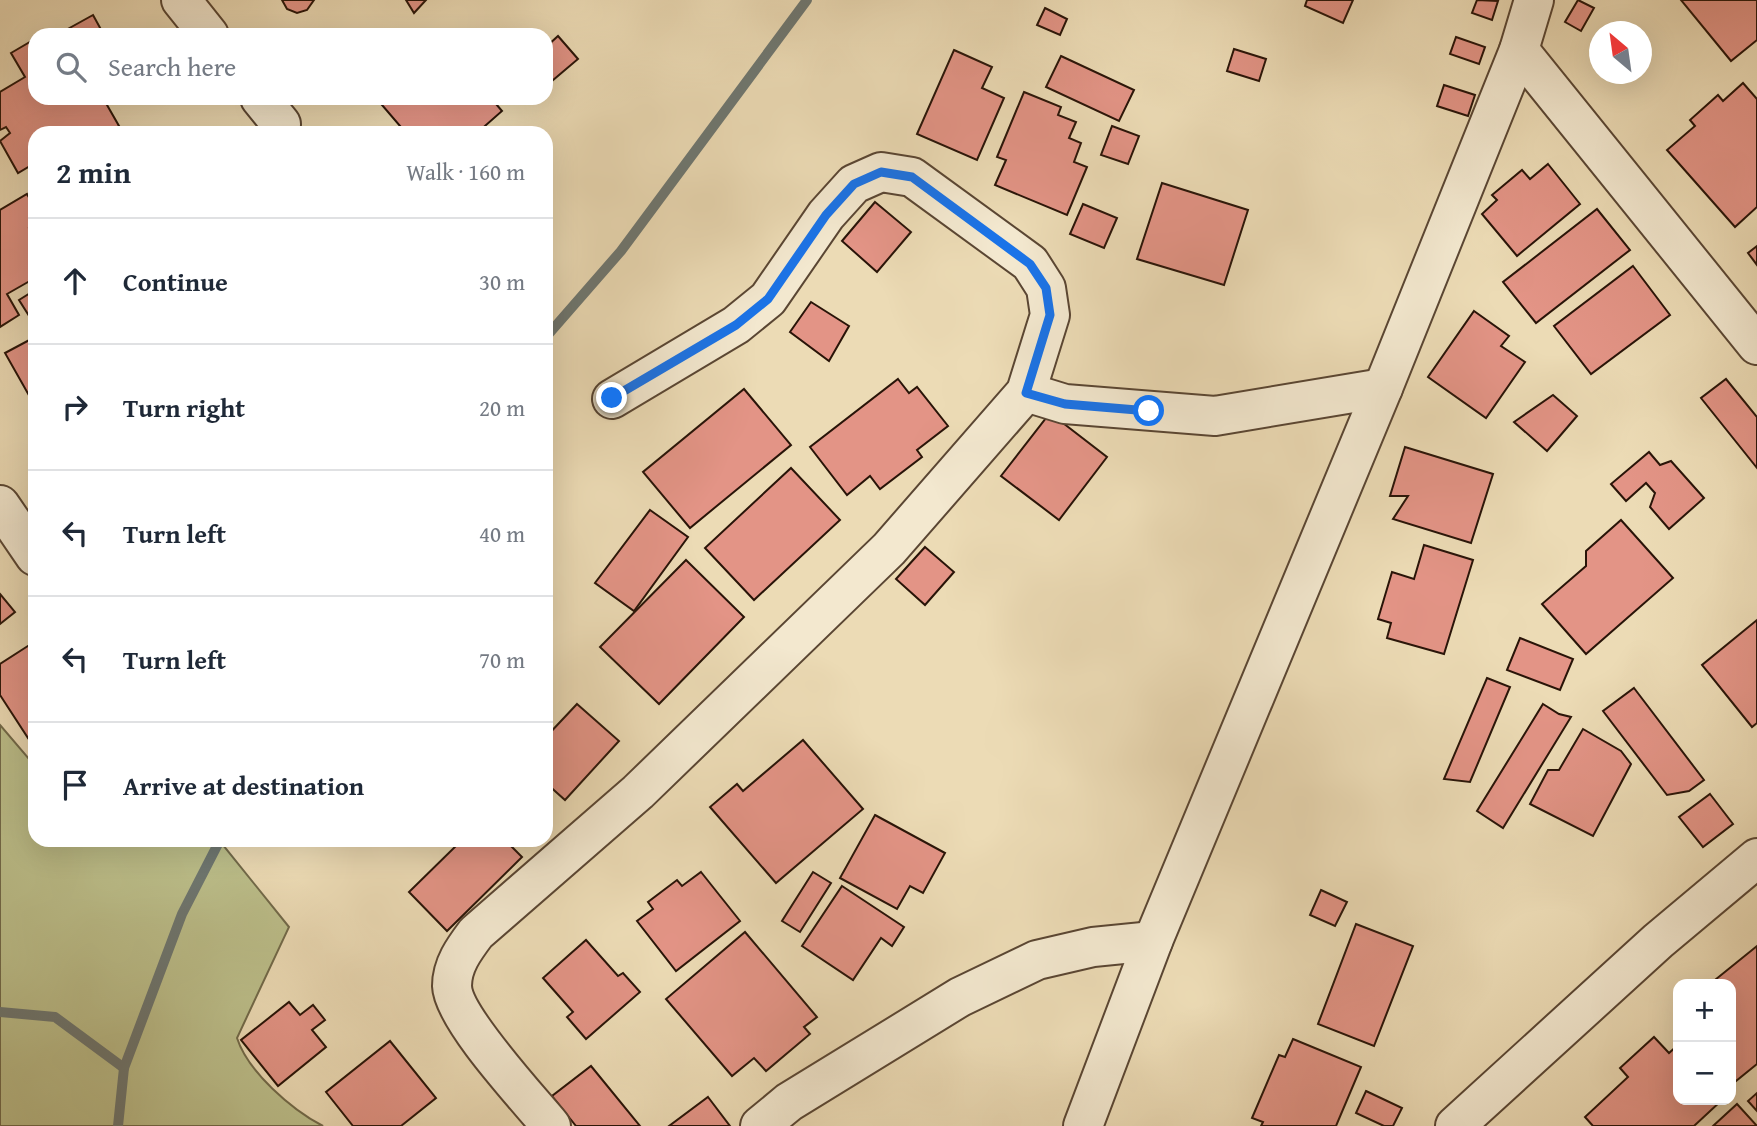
<!DOCTYPE html>
<meta charset="utf-8">
<style>
body{margin:0;font-family:"Gentium Book Plus",serif;background:#f6f6f7;color:#1f2937}
.controls{position:absolute;right:21px;bottom:21px;display:grid;overflow:hidden;border-radius:14px;box-shadow:0 7px 28px #0002}
.controls button{width:63px;height:63px;display:grid;place-items:center;padding:0;border:0;border-bottom:2px solid #e0e1e3;background:#fff;color:#1f2937;font:35px sans-serif}
.compass{position:absolute;left:1589px;top:21px;width:63px;height:63px;border-radius:50%;background:#fff;box-shadow:0 7px 28px #0002;rotate:331deg}
.stop{position:absolute;width:21px;height:21px;margin:-16px;border:5px solid #1a73e8;border-radius:50%;background:#fff}
.stop.end{background:#1a73e8;border-color:#fff;box-shadow:0 2px 7px #0008}
.list{margin:0;padding:0;list-style:none}
h2{display:flex;justify-content:space-between;align-items:center;height:91px;margin:0;padding:0 28px;font-size:30px}
h2 small{font-size:23px;font-weight:400;color:#747a83}
.list li{display:grid;grid-template-columns:46px 1fr auto;gap:21px;align-items:center;box-sizing:border-box;height:126px;padding:0 28px;border-top:2px solid #e0e1e3}
.list b{display:block;font-size:26px;white-space:nowrap}
.list em{font-size:23px;font-style:normal;color:#747a83}
.icon{flex:none;width:38px;height:38px;fill:none;stroke:currentColor;stroke-width:2;stroke-linecap:round;stroke-linejoin:round}
.map{position:relative;flex:none;width:1757px;height:1126px;overflow:hidden}
.search{position:absolute;background:#fff;box-shadow:0 7px 28px #0002;left:28px;top:28px;width:525px;height:77px;display:flex;align-items:center;gap:18px;box-sizing:border-box;padding:0 24px;border-radius:21px;color:#747a83;font-size:26px}
.panel{position:absolute;background:#fff;box-shadow:0 7px 28px #0002;left:28px;top:126px;width:525px;height:721px;border-radius:21px}
.map>svg:first-child{display:block}
.green{fill:#bcbf8b;stroke:#726a4a;stroke-width:2}
.lines{fill:none;stroke-linecap:round;stroke-linejoin:round}
.stream{stroke:#6e7771;stroke-width:10}
.building{fill:#e39486;stroke:#291408;stroke-width:2}
.minor-casing{stroke:#5a4633;stroke-width:42}
.minor{stroke:#f3e8cf;stroke-width:38}
.route{stroke:#1a73e8;stroke-width:9}
</style>
<div class="map">
<svg width="1757" height="1126" viewBox="0 0 1757 1126">
<rect width="100%" height="100%" fill="#ecdbb5"/>
<filter id="stains"><feTurbulence type="fractalNoise" baseFrequency=".00286" numOctaves="4"/><feColorMatrix values="0 0 0 0 .2 0 0 0 0 .09 0 0 0 0 .02 0 0 0 .5 -.17"/></filter>
<radialGradient id="worn" r=".72"><stop offset=".6" stop-color="#630" stop-opacity="0"/><stop offset="1" stop-color="#630" stop-opacity=".3"/></radialGradient>
<!-- green -->
<path class="green" d="M0,725L35,766V840H219L289,927L237,1038C248,1072 292,1110 323,1126H0Z"/>
<g class="lines">
<!-- stream -->
<g class="stream">
<path d="M546,337L621,251L807,0"/>
<path d="M0,1012L55,1017L124,1068"/>
<path d="M118,1126L124,1068L182,914L220,840"/>
</g>
</g>
<!-- building -->
<g class="building">
<path d="M282,0H314L307,10L297,13L287,9Z"/>
<path d="M406,0H426L414,13Z"/>
<path d="M1307,0H1353L1343,23L1305,6Z"/>
<path d="M1477,0L1498,1L1492,20L1472,13Z"/>
<path d="M1578,0L1594,8L1581,31L1565,22Z"/>
<path d="M1681,0H1757V40L1731,61Z"/>
<path d="M1045,8L1067,19L1060,35L1037,25Z"/>
<path d="M93,15L104,35H57Z"/>
<path d="M558,36L578,59L546,86V47Z"/>
<path d="M1456,37L1485,47L1479,64L1450,54Z"/>
<path d="M35,39V98H103L119,126L107,133H35V163L18,173L0,141L10,133L6,127L0,130V92L25,77L11,53Z"/>
<path d="M1234,49L1266,59L1259,81L1227,71Z"/>
<path d="M954,50L992,67L982,88L1004,98L977,160L917,134Z"/>
<path d="M1061,56L1134,90L1119,121L1046,87Z"/>
<path d="M1743,83L1757,99V207L1735,227L1667,150L1695,126L1690,120L1718,95L1723,101Z"/>
<path d="M1444,85L1475,95L1468,116L1437,106Z"/>
<path d="M1024,92L1061,107L1058,115L1076,122L1069,138L1081,143L1074,162L1087,167L1067,215L995,185L1006,160L997,157Z"/>
<path d="M376,98H491L502,111L477,133H406Z"/>
<path d="M1112,126L1139,136L1128,164L1101,155Z"/>
<path d="M1548,164L1580,204L1517,256L1482,214L1497,200L1492,195L1522,170L1530,179Z"/>
<path d="M1162,183L1248,210L1224,285L1137,259Z"/>
<path d="M27,194L35,208V224L29,228L35,238V278L7,294L19,315L0,327V210Z"/>
<path d="M875,202L911,232L877,272L842,241Z"/>
<path d="M1083,204L1117,218L1104,248L1070,234Z"/>
<path d="M1597,209L1630,250L1536,323L1503,282Z"/>
<path d="M1757,246V265L1748,253Z"/>
<path d="M1633,266L1670,315L1591,374L1554,326Z"/>
<path d="M35,290V317L31,319L19,300Z"/>
<path d="M811,302L849,326L829,361L790,332Z"/>
<path d="M1474,311L1509,336L1501,346L1525,362L1486,418L1428,377Z"/>
<path d="M35,337V406L5,353Z"/>
<path d="M898,379L909,393L917,387L948,426L917,450L922,457L880,489L870,476L847,495L810,447Z"/>
<path d="M1726,379L1757,417V468L1701,398Z"/>
<path d="M744,389L791,445L690,528L643,472Z"/>
<path d="M1553,395L1577,416L1547,451L1514,422Z"/>
<path d="M1050,413L1107,457L1059,520L1001,476Z"/>
<path d="M1405,447L1493,474L1471,543L1393,519L1408,496H1390Z"/>
<path d="M1649,452L1660,465L1671,461L1704,498L1669,529L1650,507L1655,493L1646,483L1626,501L1611,484Z"/>
<path d="M791,468L840,520L754,600L705,548Z"/>
<path d="M650,510L688,537L634,611L595,583Z"/>
<path d="M1621,520L1673,578L1586,654L1542,604L1586,566V551Z"/>
<path d="M1424,545L1473,560L1444,654L1387,638L1391,623L1378,619L1392,572L1414,579Z"/>
<path d="M925,547L954,572L925,605L896,579Z"/>
<path d="M686,560L744,617L659,704L600,647Z"/>
<path d="M0,594L15,612L0,624Z"/>
<path d="M1757,620V723L1752,727L1702,665Z"/>
<path d="M1520,638L1573,659L1560,690L1507,670Z"/>
<path d="M31,644L35,649V733L28,738L0,695V664Z"/>
<path d="M1487,678L1510,687L1470,782L1444,779Z"/>
<path d="M1634,688L1704,780L1689,791L1667,795L1603,711Z"/>
<path d="M577,704L619,741L565,800L546,783V737Z"/>
<path d="M1543,704L1559,714L1571,717L1503,828L1477,811Z"/>
<path d="M1583,729L1621,751L1631,764L1593,836L1530,804L1548,770H1559Z"/>
<path d="M803,740L863,809L776,883L710,807L737,784L743,791Z"/>
<path d="M1710,794L1733,824L1703,847L1679,817Z"/>
<path d="M875,815L945,853L923,893L910,886L897,909L840,878Z"/>
<path d="M462,840H505L522,857L447,931L409,892Z"/>
<path d="M701,872L740,921L676,971L637,921L653,909L648,902L677,880L682,886Z"/>
<path d="M813,872L831,883L800,932L782,921Z"/>
<path d="M842,886L904,927L892,946L881,938L853,980L802,946Z"/>
<path d="M1321,890L1347,902L1335,926L1310,915Z"/>
<path d="M1356,924L1413,946L1374,1046L1318,1024Z"/>
<path d="M745,932L817,1017L804,1027L810,1034L766,1071L754,1058L732,1076L666,999Z"/>
<path d="M586,940L618,976L623,973L640,992L586,1039L567,1017L573,1012L543,978Z"/>
<path d="M1757,946V1064L1736,1081L1731,1074V984H1710Z"/>
<path d="M289,1002L300,1015L313,1005L325,1020L312,1030L326,1047L278,1086L241,1040Z"/>
<path d="M1654,1037L1669,1053L1678,1045V1100H1722L1694,1126H1593L1585,1117L1628,1077L1620,1068Z"/>
<path d="M1293,1039L1361,1067L1336,1126H1261L1263,1122L1252,1118L1279,1055L1285,1057Z"/>
<path d="M390,1041L436,1098L401,1126H353L326,1092Z"/>
<path d="M591,1066L640,1126H576L552,1096Z"/>
<path d="M1366,1091L1402,1108L1393,1126H1384L1356,1113Z"/>
<path d="M1757,1093V1111L1748,1101Z"/>
<path d="M708,1097L730,1126H669Z"/>
<path d="M1737,1104L1757,1126H1713Z"/>
</g>
<g class="lines">
<defs>
<g id="minor">
<path d="M181,0L209,35"/>
<path d="M1519,50L1757,345"/>
<path d="M260,98L281,124"/>
<path d="M1026,392L1065,404L1215,416L1383,388"/>
<path d="M0,505L35,556"/>
<path d="M551,1126C528,1098 453,1018 452,986C452,965 464,949 476,933L638,792L889,549L1026,392L1050,315L1046,288L1030,263L912,177L881,172L854,184L826,215L768,299L736,325L612,399"/>
<path d="M760,1126L789,1102L960,997L1037,960L1093,947L1153,941"/>
<path d="M1083,1126L1153,941L1383,388L1519,50L1534,0"/>
<path d="M1455,1126L1658,941L1757,858"/>
</g>
</defs>
<!-- minor casing -->
<use href="#minor" class="minor-casing"/>
<!-- minor -->
<use href="#minor" class="minor"/>
</g>
<g class="lines">
<!-- route -->
<path class="route" d="M612,398L736,325L768,299L826,215L854,184L881,172L912,177L1030,264L1046,288L1050,315L1026,393L1065,404L1149,411"/>
</g>
<rect width="100%" height="100%" filter="url(#stains)"/>
<rect width="100%" height="100%" fill="url(#worn)"/>
</svg>
<div class="controls">
<button>+</button>
<button>−</button>
</div>
<svg class="compass" viewBox="-18 -18 36 36"><path d="M0-13l5 13h-10z" fill="#e53935"/><path d="M0 13l5-13h-10z" fill="#747a83"/></svg>
<div class="stop" style="left:1149px;top:411px"></div>
<div class="stop end" style="left:612px;top:398px"></div>
<div class="search"><svg class="icon" aria-label="search" viewBox="0 0 24 24"><circle cx="10" cy="10" r="6"/><path d="M15 15l6 6"/></svg>Search here</div>
<section class="panel">
<h2>2 min<small>Walk · 160 m</small></h2>
<ul class="list">
<li><svg class="icon" aria-label="ahead" viewBox="0 0 24 24"><path d="M12 20V5M6 11l6-6 6 6"/></svg><div><b>Continue</b></div><em>30 m</em></li>
<li><svg class="icon" aria-label="right" viewBox="0 0 24 24"><path d="M7 20v-9h11M14 6l5 5-5 5"/></svg><div><b>Turn right</b></div><em>20 m</em></li>
<li><svg class="icon" aria-label="left" viewBox="0 0 24 24"><path d="M17 20v-9H6M10 6l-5 5 5 5"/></svg><div><b>Turn left</b></div><em>40 m</em></li>
<li><svg class="icon" aria-label="left" viewBox="0 0 24 24"><path d="M17 20v-9H6M10 6l-5 5 5 5"/></svg><div><b>Turn left</b></div><em>70 m</em></li>
<li><svg class="icon" aria-label="arrive" viewBox="0 0 24 24"><path d="M6 21V4h12l-3 4 3 4H6"/></svg><div><b>Arrive at destination</b></div></li>
</ul>
</section>
</div>
